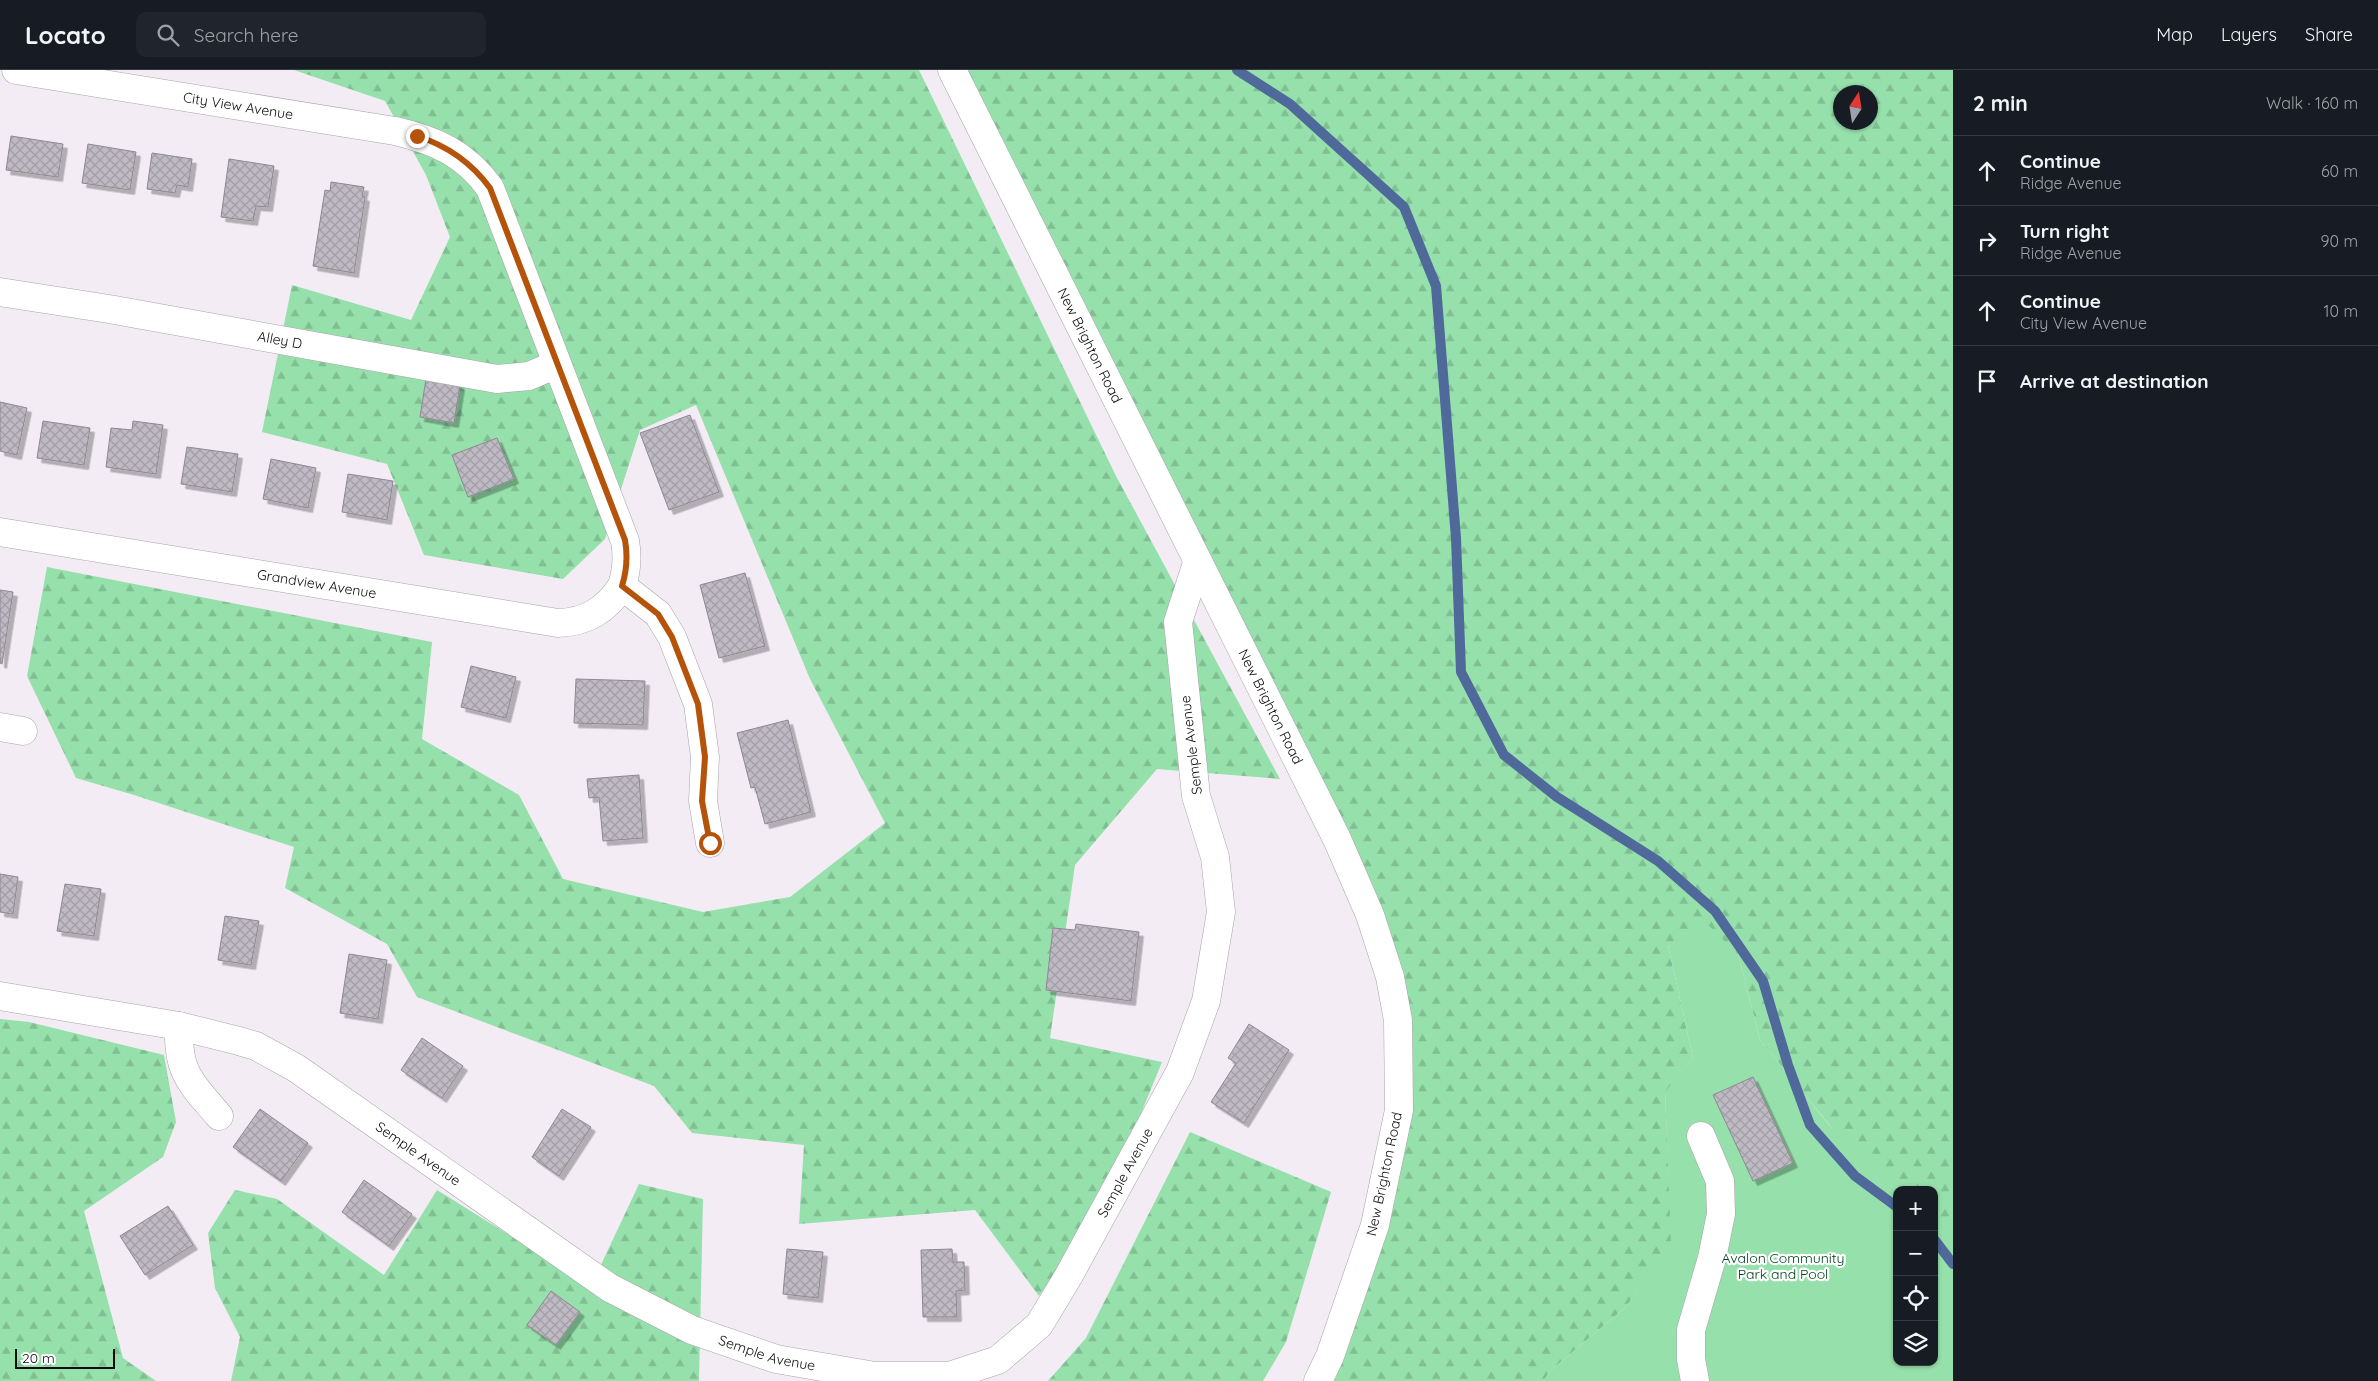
<!DOCTYPE html>
<meta charset="utf-8">
<style>
body{margin:0;font-family:Quicksand,sans-serif;background:#20242c;color:#f1f3f6}
.controls{position:absolute;right:15px;bottom:15px;display:grid;overflow:hidden;border-radius:10px;box-shadow:0 1px 4px #0004}
.controls button{width:45px;height:45px;display:grid;place-items:center;padding:0;border:0;border-bottom:1px solid #363941;background:#171b24;color:#f1f3f6;font:25px sans-serif}
.compass{position:absolute;left:1833px;top:15px;width:45px;height:45px;border-radius:50%;background:#171b24;box-shadow:0 1px 4px #0004;rotate:12deg}
.scale{position:absolute;left:15px;bottom:12px;width:100px;box-sizing:border-box;padding-left:5px;border:2px solid #0f0c0f;border-top:0;font-size:14px;line-height:18px;white-space:nowrap;color:#0f0c0f;-webkit-text-stroke:4px #fff;paint-order:stroke}
.stop{position:absolute;width:15px;height:15px;margin:-11px;border:4px solid #b45309;border-radius:50%;background:#fff}
.stop.end{background:#b45309;border-color:#fff;box-shadow:0 1px 5px #0008}
.list{margin:0;padding:0;list-style:none}
h2{display:flex;justify-content:space-between;align-items:center;height:65px;margin:0;padding:0 20px;font-size:21px}
h2 small{font-size:16px;font-weight:400;color:#9ea1a6}
.list li{display:grid;grid-template-columns:32px 1fr auto;gap:15px;align-items:center;box-sizing:border-box;height:70px;padding:0 20px;border-top:1px solid #363941}
.list b{display:block;font-size:19px;white-space:nowrap}
.list p{margin:0;font-size:16px;white-space:nowrap;color:#9ea1a6}
.list em{font-size:16px;font-style:normal;color:#9ea1a6}
.icon{flex:none;width:28px;height:28px;fill:none;stroke:currentColor;stroke-width:2;stroke-linecap:round;stroke-linejoin:round}
.map{position:relative;flex:none;width:1953px;height:1311px;overflow:hidden}
header{display:flex;align-items:center;gap:30px;box-sizing:border-box;height:70px;padding:0 25px;background:#171b24;border-bottom:1px solid #363941}
header strong{font-size:24px}
nav{display:flex;gap:28px;margin-inline-start:auto;font-size:18px}
.search{width:350px;height:45px;background:#20242c;display:flex;align-items:center;gap:12px;box-sizing:border-box;padding:0 18px;border-radius:10px;color:#9ea1a6;font-size:19px}
main{display:flex}
aside{flex:1;background:#171b24}
.map>svg:first-child{display:block}
.forest{fill:url(#forest-firs);fill-rule:evenodd}
.park{fill:#96e0ab}
.lines{fill:none;stroke-linecap:round;stroke-linejoin:round}
.stream{stroke:#4e699a;stroke-width:10}
.building{fill:url(#building-cross-hatch);stroke:#8d8891;filter:url(#shadow)}
.minor-casing{stroke:#aaa3aa;stroke-width:29}
.tertiary-casing{stroke:#aaa3aa;stroke-width:29}
.minor{stroke:#fff;stroke-width:28}
.tertiary{stroke:#fff;stroke-width:28}
.route{stroke:#b45309;stroke-width:6}
.labels{text-anchor:middle;dominant-baseline:central;stroke-width:4.5;stroke-linejoin:round;paint-order:stroke}
.street-label{font-size:14px;fill:#0f0c0f;stroke:#fff}
.park-label{font-size:14px;fill:#00401d;stroke:#fff}
</style>
<header>
<strong>Locato</strong>
<div class="search"><svg class="icon" aria-label="search" viewBox="0 0 24 24"><circle cx="10" cy="10" r="6"/><path d="M15 15l6 6"/></svg>Search here</div>
<nav><a>Map</a><a>Layers</a><a>Share</a></nav>
</header>
<main>
<div class="map">
<svg width="1953" height="1311" viewBox="0 0 1953 1311">
<defs>
<pattern id="forest-firs" width="22" height="20" patternUnits="userSpaceOnUse" patternTransform="scale(1.25)"><rect width="22" height="20" fill="#96e0ab"/><path d="M5 1l3.5 6h-7zM16 11l3.5 6h-7z" fill="#80bf92"/></pattern>
<pattern id="building-cross-hatch" width="8" height="8" patternUnits="userSpaceOnUse" patternTransform="scale(1.25)"><rect width="8" height="8" fill="#beb9c2"/><path d="M0 0l8 8M0 8l8-8" fill="none" stroke="#a29ea6"/></pattern>
<filter id="shadow"><feDropShadow dx="4.5" dy="4.5" stdDeviation="0" flood-color="#0004"/></filter>
</defs>
<rect width="100%" height="100%" fill="#f3ecf4"/>
<!-- forest -->
<g class="forest">
<path d="M294,0H919L1116,406L1280,709L1157,699L1075,795L1050,968L1162,992L1115,1107L1063,1192L1039,1226L975,1140L799,1154L804,1075L692,1063L654,1016L417,927L387,874L285,818L294,777L134,725L76,708L27,606L47,497L432,572L422,669L519,725L563,809L703,842L790,827L885,753L810,609L696,335L640,360L605,469L563,509L424,485L387,394L262,362L292,215L411,250L450,167L426,105L385,31Z"/>
<path d="M952,0H1953V1160L1934,1145V1120H1903L1841,1069L1760,970L1738,884L1668,875L1693,988L1665,1023L1672,1174L1626,1237L1549,1302L1544,1311H1318L1391,1081L1390,907ZM1840,22H1870V52H1840Z"/>
<path d="M0,949L29,952L164,985L176,1052L163,1087L84,1141L123,1288L156,1311H0Z"/>
<path d="M1190,1062L1331,1122L1286,1272L1263,1311H1048L1086,1268Z"/>
<path d="M639,1114L703,1129L699,1311H231L240,1267L215,1218L208,1163L235,1120L277,1129L384,1205L437,1120L591,1216Z"/>
</g>
<!-- park -->
<path class="park" d="M1704,851L1738,884L1760,970L1830,1056L1906,1120H1897V1292H1934V1143L1953,1159V1311H1544L1549,1302L1626,1237L1671,1174L1665,1022L1693,988L1668,875Z"/>
<g class="lines">
<!-- stream -->
<g class="stream">
<path d="M1237,0L1290,34L1404,137L1436,216L1456,468L1461,602L1504,685L1557,727L1658,791L1715,841L1763,911L1788,995L1810,1055L1855,1106L1897,1137"/>
<path d="M1934,1169L1953,1194"/>
</g>
</g>
<!-- building -->
<g class="building">
<path d="M11,66L63,74L58,107L6,100Z"/>
<path d="M88,74L136,82L130,120L82,113Z"/>
<path d="M152,83L192,89L188,117L177,115L175,123L147,119Z"/>
<path d="M229,89L274,96L268,137L256,136L253,151L221,147Z"/>
<path d="M331,112L364,117L362,126L365,127L354,203L313,196L325,120L330,121Z"/>
<path d="M426,309L460,315L454,353L420,347Z"/>
<path d="M0,332L27,338L17,385L0,381Z"/>
<path d="M690,345L719,422L669,440L640,363Z"/>
<path d="M43,351L90,358L84,395L37,388Z"/>
<path d="M133,351L163,355L156,404L106,397L111,358L132,360Z"/>
<path d="M497,368L514,409L468,427L452,385Z"/>
<path d="M187,377L238,384L232,422L181,414Z"/>
<path d="M271,389L316,398L308,438L263,429Z"/>
<path d="M348,404L393,411L387,450L342,442Z"/>
<path d="M745,503L765,576L719,588L700,515Z"/>
<path d="M0,520L13,522L2,594L0,593Z"/>
<path d="M471,596L516,607L506,648L461,637Z"/>
<path d="M576,609L645,611L643,655L574,653Z"/>
<path d="M788,650L811,742L765,754L755,717L751,718L737,663Z"/>
<path d="M639,705L643,768L603,771L599,727L589,728L587,709Z"/>
<path d="M0,804L18,807L13,844L0,842Z"/>
<path d="M65,814L101,819L94,866L57,861Z"/>
<path d="M225,846L259,851L251,895L218,890Z"/>
<path d="M1076,854L1139,862L1131,931L1046,920L1053,858L1075,860Z"/>
<path d="M349,884L387,890L378,949L340,943Z"/>
<path d="M1249,954L1289,980L1244,1053L1211,1032L1236,993L1228,988Z"/>
<path d="M422,968L463,996L442,1028L401,1000Z"/>
<path d="M1753,1007L1793,1093L1753,1111L1713,1025Z"/>
<path d="M260,1039L308,1073L281,1111L233,1077Z"/>
<path d="M562,1039L591,1057L559,1106L532,1087Z"/>
<path d="M364,1110L412,1144L389,1176L342,1142Z"/>
<path d="M168,1136L193,1175L145,1205L120,1166Z"/>
<path d="M787,1179L823,1182L818,1228L783,1224Z"/>
<path d="M952,1179L953,1192H964L965,1220L956,1221L957,1247H923L921,1180Z"/>
<path d="M551,1221L580,1242L556,1275L527,1255Z"/>
</g>
<g class="lines">
<defs>
<g id="minor">
<path id="s1" d="M16,0L395,61C435,70 466,84 490,118L625,471C628,487 627,500 622,516L658,544L672,567L698,634L705,687L703,731L710,773"/>
<path id="s2" d="M0,222L109,239L497,309L529,306L557,294"/>
<path id="s3" d="M0,462L558,553C587,552 606,540 622,516"/>
<path d="M0,657L23,661"/>
<path id="s4" d="M0,926L179,956L239,971L256,976L296,998L610,1218L692,1260L776,1289L875,1306H949L998,1290L1039,1255L1068,1207L1180,1002L1206,931L1221,842L1215,787L1196,726L1178,552L1197,493"/>
<path d="M179,956C177,1003 191,1013 219,1046"/>
<path d="M1695,1311L1691,1289V1260L1712,1188L1721,1144L1720,1111L1701,1066"/>
</g>
<g id="tertiary">
<path id="s5" d="M952,0L1337,769L1370,845L1390,907L1398,950L1399,1040L1375,1155L1330,1286L1318,1311"/>
</g>
</defs>
<!-- minor casing -->
<use href="#minor" class="minor-casing"/>
<!-- tertiary casing -->
<use href="#tertiary" class="tertiary-casing"/>
<!-- minor -->
<use href="#minor" class="minor"/>
<!-- tertiary -->
<use href="#tertiary" class="tertiary"/>
</g>
<g class="lines">
<!-- route -->
<path class="route" d="M417,66C448,76 471,92 490,118L625,470C628,487 627,500 622,516L658,544L672,567L698,634L705,687L702,731L710,773"/>
</g>
<g class="labels">
<!-- street labels -->
<g class="street-label">
<text stroke="none"><textPath href="#s1" startOffset="225">City View Avenue</textPath></text>
<text stroke="none"><textPath href="#s2" startOffset="284">Alley D</textPath></text>
<text stroke="none"><textPath href="#s5" startOffset="308">New Brighton Road</textPath></text>
<text stroke="none"><textPath href="#s3" startOffset="321">Grandview Avenue</textPath></text>
<text stroke="none"><textPath href="#s5" startOffset="712">New Brighton Road</textPath></text>
<text transform="translate(1191 675) rotate(-97)">Semple Avenue</text>
<text stroke="none"><textPath href="#s4" startOffset="456">Semple Avenue</textPath></text>
<text stroke="none"><textPath href="#s4" startOffset="1326">Semple Avenue</textPath></text>
<text transform="translate(1384 1104) rotate(-78)">New Brighton Road</text>
<text stroke="none"><textPath href="#s4" startOffset="861">Semple Avenue</textPath></text>
</g>
<!-- park labels -->
<g class="park-label">
<text x="1783" y="1188">Avalon Community<tspan x="1783" dy="16">Park and Pool</tspan></text>
</g>
</g>
</svg>
<div class="controls">
<button>+</button>
<button>−</button>
<button><svg class="icon" aria-label="locate" viewBox="0 0 24 24"><circle cx="12" cy="12" r="6"/><path d="M12 2v4M12 18v4M2 12h4M18 12h4"/></svg></button>
<button><svg class="icon" aria-label="layers" viewBox="0 0 24 24"><path d="M12 4l9 5-9 5-9-5zM3 14l9 5 9-5"/></svg></button>
</div>
<svg class="compass" viewBox="-18 -18 36 36"><path d="M0-13l5 13h-10z" fill="#e53935"/><path d="M0 13l5-13h-10z" fill="#9ea1a6"/></svg>
<div class="scale">20 m</div>
<div class="stop" style="left:710px;top:773px"></div>
<div class="stop end" style="left:417px;top:66px"></div>
</div>
<aside>
<h2>2 min<small>Walk · 160 m</small></h2>
<ul class="list">
<li><svg class="icon" aria-label="ahead" viewBox="0 0 24 24"><path d="M12 20V5M6 11l6-6 6 6"/></svg><div><b>Continue</b><p>Ridge Avenue</p></div><em>60 m</em></li>
<li><svg class="icon" aria-label="right" viewBox="0 0 24 24"><path d="M7 20v-9h11M14 6l5 5-5 5"/></svg><div><b>Turn right</b><p>Ridge Avenue</p></div><em>90 m</em></li>
<li><svg class="icon" aria-label="ahead" viewBox="0 0 24 24"><path d="M12 20V5M6 11l6-6 6 6"/></svg><div><b>Continue</b><p>City View Avenue</p></div><em>10 m</em></li>
<li><svg class="icon" aria-label="arrive" viewBox="0 0 24 24"><path d="M6 21V4h12l-3 4 3 4H6"/></svg><div><b>Arrive at destination</b></div></li>
</ul>
</aside>
</main>
